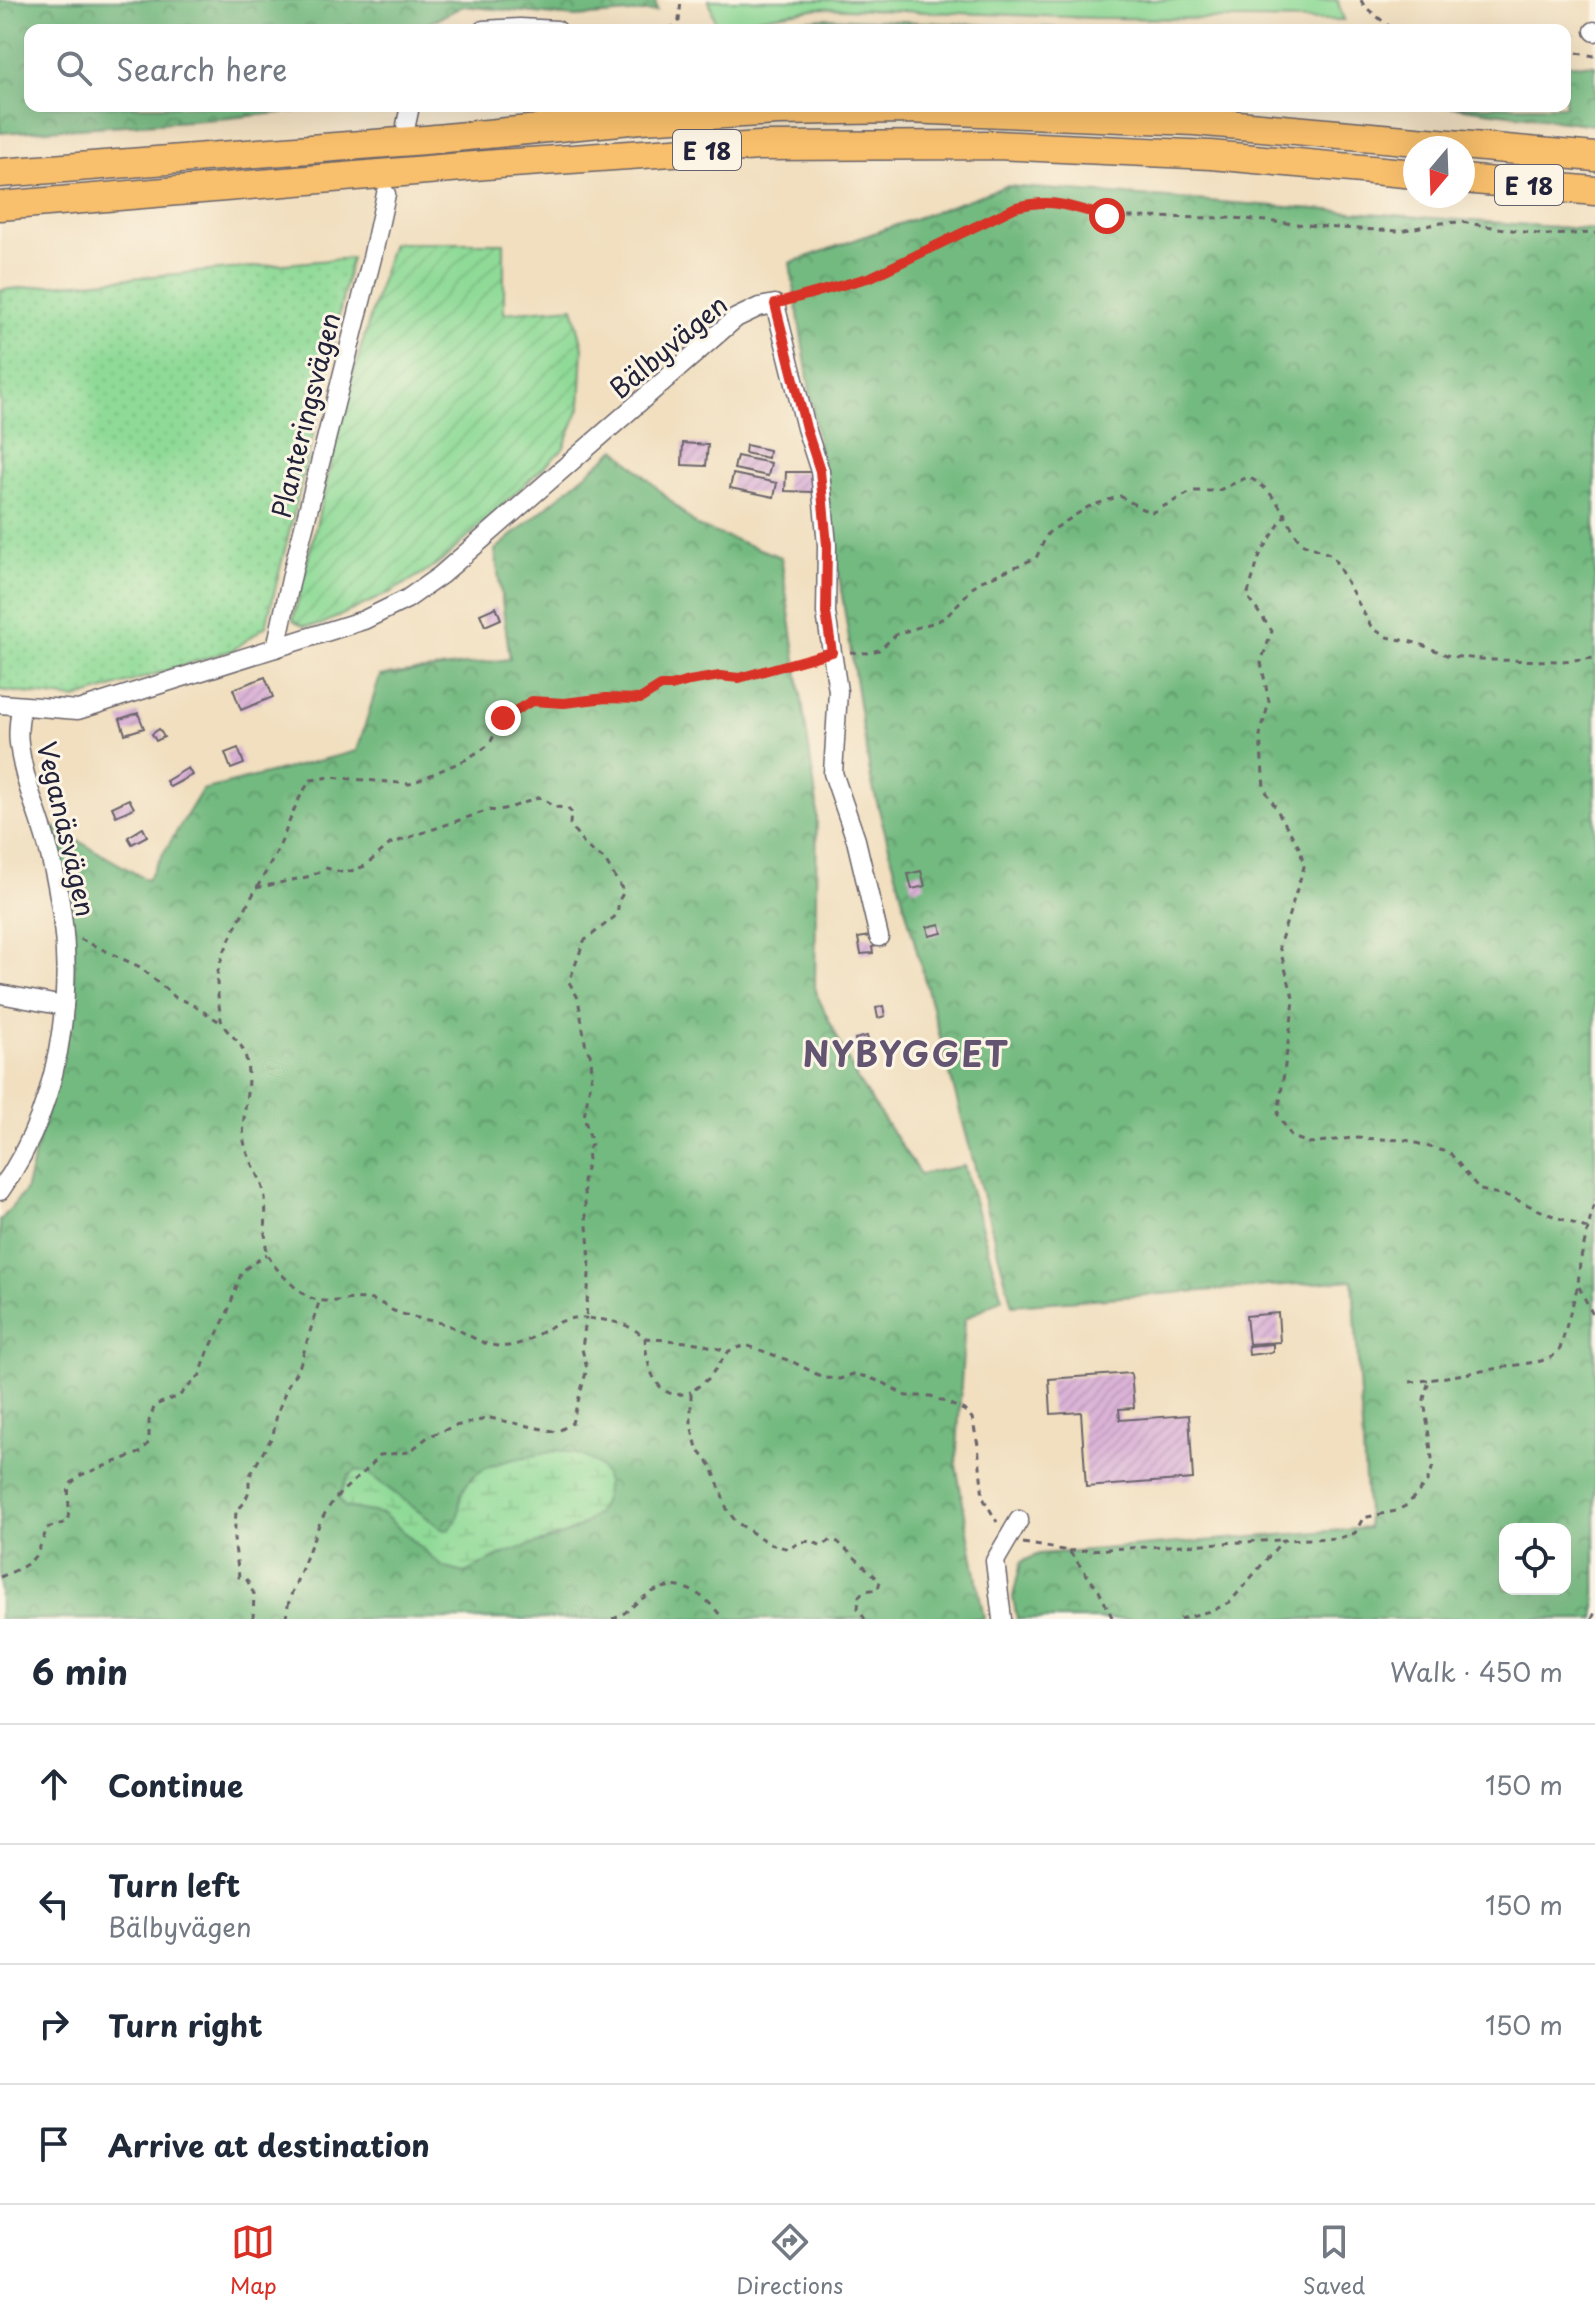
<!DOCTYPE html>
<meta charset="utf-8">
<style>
body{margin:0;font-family:"Playpen Sans",sans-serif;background:#f6f6f7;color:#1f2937}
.controls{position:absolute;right:24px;bottom:24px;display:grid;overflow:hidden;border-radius:16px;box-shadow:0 8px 32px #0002}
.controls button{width:72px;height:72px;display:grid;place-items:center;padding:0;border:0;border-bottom:2px solid #e0e1e3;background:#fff;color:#1f2937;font:40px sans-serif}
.compass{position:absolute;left:1403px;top:136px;width:72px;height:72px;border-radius:50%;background:#fff;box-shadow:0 8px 32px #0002;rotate:199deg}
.stop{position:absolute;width:24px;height:24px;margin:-18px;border:6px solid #d93025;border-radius:50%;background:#fff}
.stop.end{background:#d93025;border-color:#fff;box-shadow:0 2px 8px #0008}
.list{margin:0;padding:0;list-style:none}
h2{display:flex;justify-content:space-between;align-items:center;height:104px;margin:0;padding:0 32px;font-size:34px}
h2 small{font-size:26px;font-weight:400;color:#747a83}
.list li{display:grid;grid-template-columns:52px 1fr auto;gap:24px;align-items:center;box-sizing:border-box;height:120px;padding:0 32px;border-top:2px solid #e0e1e3}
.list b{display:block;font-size:30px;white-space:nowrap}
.list p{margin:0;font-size:26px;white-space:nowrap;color:#747a83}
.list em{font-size:26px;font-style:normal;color:#747a83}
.icon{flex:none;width:44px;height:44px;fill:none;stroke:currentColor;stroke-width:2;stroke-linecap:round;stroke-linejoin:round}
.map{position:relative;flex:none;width:1595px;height:1619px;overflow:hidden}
.search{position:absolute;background:#fff;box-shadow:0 8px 32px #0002;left:24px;right:24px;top:24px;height:88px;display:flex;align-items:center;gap:20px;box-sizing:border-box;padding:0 28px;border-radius:16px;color:#747a83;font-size:30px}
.sheet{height:584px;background:#fff}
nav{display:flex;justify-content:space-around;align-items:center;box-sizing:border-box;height:112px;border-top:2px solid #e0e1e3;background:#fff;font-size:22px;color:#747a83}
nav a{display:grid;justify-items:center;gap:4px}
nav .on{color:#d93025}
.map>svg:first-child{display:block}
.grass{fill:url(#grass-dots);stroke:#587e69;stroke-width:2}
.forest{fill:url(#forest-crowns);stroke:#4a6e5e;stroke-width:2;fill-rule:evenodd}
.wetland{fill:url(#wetland-marsh);stroke:#587e69;stroke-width:2}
.park{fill:#8fda97;stroke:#587e69;stroke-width:2}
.garden{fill:url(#garden-furrows);stroke:#587e69;stroke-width:2}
.building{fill:url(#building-hatch)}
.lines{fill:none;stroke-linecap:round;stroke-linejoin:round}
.minor-casing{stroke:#6a646a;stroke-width:21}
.highway-casing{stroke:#6a646a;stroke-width:31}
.path{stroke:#6a646a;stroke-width:3;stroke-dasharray:6 6;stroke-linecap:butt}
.minor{stroke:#fff;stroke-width:18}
.highway{stroke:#f8bf6c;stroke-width:28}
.route{stroke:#d93025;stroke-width:10}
.labels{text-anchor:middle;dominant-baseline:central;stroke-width:6;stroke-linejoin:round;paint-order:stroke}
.shield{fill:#fcf5e5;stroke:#63616e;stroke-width:2}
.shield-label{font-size:24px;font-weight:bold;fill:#22223b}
.street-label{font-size:26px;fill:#22223b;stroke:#fcf5e5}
.district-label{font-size:34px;font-weight:bold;letter-spacing:2px;fill:#635572;stroke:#fcf5e5}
</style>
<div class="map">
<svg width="1595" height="1619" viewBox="0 0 1595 1619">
<defs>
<pattern id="grass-dots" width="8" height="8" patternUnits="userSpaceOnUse" patternTransform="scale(2)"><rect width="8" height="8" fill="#8fda97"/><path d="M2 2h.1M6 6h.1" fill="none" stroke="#7bbb83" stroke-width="1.8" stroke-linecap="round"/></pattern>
<pattern id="forest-crowns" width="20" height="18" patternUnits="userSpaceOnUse" patternTransform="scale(2)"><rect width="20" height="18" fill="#73ba80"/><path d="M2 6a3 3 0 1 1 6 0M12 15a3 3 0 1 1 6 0" fill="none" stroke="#5e976a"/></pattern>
<pattern id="wetland-marsh" width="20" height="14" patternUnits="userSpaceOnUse" patternTransform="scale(2)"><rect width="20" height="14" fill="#8fda97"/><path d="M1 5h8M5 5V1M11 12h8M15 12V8" fill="none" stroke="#7bbb83"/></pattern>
<pattern id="garden-furrows" width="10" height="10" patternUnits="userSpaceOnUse" patternTransform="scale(2)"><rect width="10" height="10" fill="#8fda97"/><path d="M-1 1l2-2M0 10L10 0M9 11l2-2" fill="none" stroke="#7bbb83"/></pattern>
<pattern id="building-hatch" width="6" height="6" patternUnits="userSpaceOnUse" patternTransform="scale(2)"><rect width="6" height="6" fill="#dbb3d7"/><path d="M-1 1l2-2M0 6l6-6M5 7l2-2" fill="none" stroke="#bc9ab9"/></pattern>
</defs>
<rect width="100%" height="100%" fill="#fcf5e5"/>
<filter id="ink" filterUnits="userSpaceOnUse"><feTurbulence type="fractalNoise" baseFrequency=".0125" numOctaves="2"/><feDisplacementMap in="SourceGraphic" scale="16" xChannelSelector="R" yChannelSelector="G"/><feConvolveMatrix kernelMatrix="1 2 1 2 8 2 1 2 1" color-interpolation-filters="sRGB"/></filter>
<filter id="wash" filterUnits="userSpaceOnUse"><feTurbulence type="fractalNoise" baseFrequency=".006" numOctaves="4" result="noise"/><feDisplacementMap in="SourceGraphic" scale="32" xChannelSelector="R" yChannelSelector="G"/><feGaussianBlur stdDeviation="1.8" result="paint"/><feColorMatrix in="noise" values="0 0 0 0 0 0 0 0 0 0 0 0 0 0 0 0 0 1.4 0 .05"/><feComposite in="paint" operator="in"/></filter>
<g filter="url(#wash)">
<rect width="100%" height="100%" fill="#f1dfc0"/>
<!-- grass -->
<path class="grass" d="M351,258L318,415L266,626L233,650L75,699L0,690V290Z"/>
<!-- forest -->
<g class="forest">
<path d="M0,0H655L657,11L575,17L463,6L415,30H30V106H347L219,119L0,133Z"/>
<path d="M825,18L1102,30H738L755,25Z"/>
<path d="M1565,64L1595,65V125L1448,106H1565Z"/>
<path d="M1006,186L1595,230V1619H1017L1013,1597L1021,1562L1039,1554L1368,1528L1353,1280L1012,1305L871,780L790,263ZM1505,1529H1565V1589H1505Z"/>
<path d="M616,449L697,526L781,557L817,804L815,991L857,1079L920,1174L964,1166L1002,1298L965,1319L956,1465L984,1619H0V1221L25,1191L73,1009L74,943L63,878L45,822L147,880L202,790L357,751L380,676L510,659L495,550Z"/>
</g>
<!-- wetland -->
<path class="wetland" d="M557,1450C575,1453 604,1459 606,1481C610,1534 538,1540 503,1554C490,1560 477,1568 464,1573L443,1567L383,1514L345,1507L339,1498L348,1476L358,1470L368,1473L442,1529L448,1530C464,1515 456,1507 463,1491C479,1457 526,1460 557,1450Z"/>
<!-- park -->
<path class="park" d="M709,0H1337L1344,20L1094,18L819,8L716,25Z"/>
<!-- garden -->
<path class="garden" d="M392,243H504V313L573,307L583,347L580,408L563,449L441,562L391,592L320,625L304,626L293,620L350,385Z"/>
<g id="blocks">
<!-- building -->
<g class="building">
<path d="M683,443L708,445L706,466L682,465Z"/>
<path d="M746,445L769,450L768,458L745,453Z"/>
<path d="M737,456L771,463L768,476L734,469Z"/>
<path d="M786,472H813L812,492L785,491Z"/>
<path d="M733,474L777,483L774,497L730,488Z"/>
<path d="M496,607L501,619L485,626L480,614Z"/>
<path d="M265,677L273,697L241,710L233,689Z"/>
<path d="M138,713L144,728L125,734L120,719Z"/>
<path d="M159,729L164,737L156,741L152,734Z"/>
<path d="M238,748L244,764L231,769L225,753Z"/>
<path d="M188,768L192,775L170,787L166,781Z"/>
<path d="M129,799L134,808L116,816L112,807Z"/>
<path d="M143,828L147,836L132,844L128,837Z"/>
<path d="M921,871L925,886L912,889L908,874Z"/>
<path d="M940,924L942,933L929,936L927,927Z"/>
<path d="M870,936L871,940L876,939L877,946L872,947L873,953L861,954L858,938Z"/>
<path d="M883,1006L885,1016L878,1018L876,1008Z"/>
<path d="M867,1036L870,1048L858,1051L855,1039Z"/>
<path d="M1278,1313L1280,1342L1249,1344L1246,1316Z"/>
<path d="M1273,1344V1352L1249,1355L1248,1346Z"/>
<path d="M1131,1373L1134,1408L1119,1409L1120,1420L1189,1415L1193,1479L1086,1487L1081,1412L1051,1414L1049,1379Z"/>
</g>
</g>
</g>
<g filter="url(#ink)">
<use href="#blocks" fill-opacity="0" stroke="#6a646a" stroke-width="2"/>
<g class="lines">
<defs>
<g id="minor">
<path d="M483,30L520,28L557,30"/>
<path d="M1594,31L1595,32"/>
<path d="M406,125L410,106"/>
<path d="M276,648L293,570L372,258L386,194"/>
<path d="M0,704L78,710L364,620L407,599L441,575L736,318L759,307L775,304L806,428L820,471L827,545L826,613L838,691L833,773L856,840L879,937"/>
<path d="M0,994L64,1006"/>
<path d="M0,1191C68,1095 80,966 50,855C41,818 23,782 19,743C17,731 20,718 21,706"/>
<path d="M1002,1619L995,1561L1019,1520"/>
</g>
<g id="highway">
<path d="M0,173L425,140L641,119L778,111L907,109L1194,121L1595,157"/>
<path d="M1463,179L1595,191"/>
<path d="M0,206L498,164L759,146L997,145L1211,155L1415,174"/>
</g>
</defs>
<!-- minor casing -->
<use href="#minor" class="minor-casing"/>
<!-- highway casing -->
<use href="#highway" class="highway-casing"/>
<!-- path -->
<g class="path">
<path d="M1361,0L1364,6L1394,30"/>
<path d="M669,30L679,21L681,0"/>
<path d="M1565,37L1577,35"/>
<path d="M1565,51L1595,56"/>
<path d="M790,300L871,277L970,228L1016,207L1037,202H1055L1090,213L1123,217L1234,218L1338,228L1400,231L1441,223L1460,222L1544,235L1595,233"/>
<path d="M1286,513L1260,555L1247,596L1272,631L1261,662L1269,702L1260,735L1264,788L1300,849L1304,867L1279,946L1294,1001L1278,1115L1292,1137L1309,1143L1353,1138L1406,1140L1450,1153L1480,1190L1508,1196L1548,1214L1589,1229"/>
<path d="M850,652L866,653L879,650L897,634L938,621L947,616L977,583L1036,558L1048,533L1088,507L1120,496L1142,509L1153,512L1193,491H1217L1248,477C1277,491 1285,518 1301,543L1332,555L1372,628L1387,637L1417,643L1449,656L1493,660L1562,661L1595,658"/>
<path d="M256,888L311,876L326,868L345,873L365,866L390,844L489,810C499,813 529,801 541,797L554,807L567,808L571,812L570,824L585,846L604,859L624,892L619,900L617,915L584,941L569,982L578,998L586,1048L591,1056L592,1074L584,1117L592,1144L587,1150L588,1160L583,1181L590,1260L586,1318C607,1320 629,1322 645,1338C646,1364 655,1405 691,1392"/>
<path d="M80,939L140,967L176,998L190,1003L220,1022"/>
<path d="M1579,1287L1595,1319"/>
<path d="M645,1338L697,1343L727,1351"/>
<path d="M1410,1382L1429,1380"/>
<path d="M1023,1543L1069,1551L1099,1591L1113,1619"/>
<path d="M1069,1551L1281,1540"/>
<path d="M0,1577C33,1563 35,1563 47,1528L67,1522C71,1509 67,1498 69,1485L81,1475L142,1452L149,1442V1421L155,1405L179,1396L200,1375L208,1352L227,1314L242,1271L267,1254"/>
<path d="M253,1619L254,1594L247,1580L239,1577L234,1539L236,1512L244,1503L249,1491V1477L273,1435L277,1414L288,1385L299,1368L319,1302"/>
<path d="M286,1619C288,1596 295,1587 303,1566C312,1543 319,1518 335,1499C349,1483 367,1472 380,1455L409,1452L429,1436L455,1426L490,1418L557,1432L572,1423L587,1369L582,1349L586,1318C555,1314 537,1343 508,1346C482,1349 464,1329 441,1323C425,1319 409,1317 394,1311C387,1308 380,1301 372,1300C350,1295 329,1308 307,1296C296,1290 269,1264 267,1252C263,1233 268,1212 264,1192C260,1174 247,1158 244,1141C241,1115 251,1090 247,1063C243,1039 230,1038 222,1023C220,1019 216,979 217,975C224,941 255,892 272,861C288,833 291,806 311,780L330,777L410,784L465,760L489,745L503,718L532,701L564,703L606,698L640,699L661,686H671L689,681L720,676L739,678L782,665L816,658"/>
<path d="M612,1619C626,1615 631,1606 643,1598C674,1574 703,1591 723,1619"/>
<path d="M865,1619L858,1609L859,1596L864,1591L878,1589L880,1581L838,1542L831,1540L822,1546C808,1539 802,1540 789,1549L770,1544L756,1535L736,1522L727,1509L712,1467L697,1448L691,1425V1392L708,1379L729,1351L746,1345L793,1362L824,1378L840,1379L853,1374L867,1377L884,1383L906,1396H931L964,1410L972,1418L978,1445L983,1498L997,1522"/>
<path d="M1180,1619L1214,1610L1230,1602L1283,1540L1339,1538L1355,1533L1363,1518L1396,1511L1407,1505L1427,1482L1433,1466L1424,1399L1429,1380L1541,1361L1552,1357L1560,1349L1578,1285L1580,1262L1595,1199"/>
<path d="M1592,1619L1595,1612"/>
</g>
<!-- minor -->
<use href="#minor" class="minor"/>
<!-- highway -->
<use href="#highway" class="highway"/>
</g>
</g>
<g class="lines" filter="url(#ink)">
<!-- route -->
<path class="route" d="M503,718L532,701L564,703L606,698L640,699L661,686H671L689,681L720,676L739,678L832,652L826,613L827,545L820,471L806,428L775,304L871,277L1016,207C1057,197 1069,208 1107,216"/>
</g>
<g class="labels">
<!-- shield labels -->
<g class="shield">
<rect x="673" y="130" width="68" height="40" rx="6"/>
<rect x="1495" y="165" width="68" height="40" rx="6"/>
</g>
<g class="shield-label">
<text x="707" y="150">E 18</text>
<text x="1529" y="185">E 18</text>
</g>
<!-- street labels -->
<g class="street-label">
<text transform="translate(668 346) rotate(-40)">Bälbyvägen</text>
<text transform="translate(305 415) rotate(-76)">Planteringsvägen</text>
<text transform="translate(67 829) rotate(77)">Veganäsvägen</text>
</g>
<!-- district labels -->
<g class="district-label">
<text x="906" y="1053">NYBYGGET</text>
</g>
</g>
</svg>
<div class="controls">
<button><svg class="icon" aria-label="locate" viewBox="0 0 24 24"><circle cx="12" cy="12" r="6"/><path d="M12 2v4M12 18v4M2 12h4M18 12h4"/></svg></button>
</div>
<svg class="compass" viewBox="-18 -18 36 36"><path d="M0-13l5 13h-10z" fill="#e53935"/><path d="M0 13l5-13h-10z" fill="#747a83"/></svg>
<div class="stop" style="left:1107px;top:216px"></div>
<div class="stop end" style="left:503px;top:718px"></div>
<div class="search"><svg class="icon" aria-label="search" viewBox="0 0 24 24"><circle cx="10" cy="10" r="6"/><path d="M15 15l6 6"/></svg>Search here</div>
</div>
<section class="sheet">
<h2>6 min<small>Walk · 450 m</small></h2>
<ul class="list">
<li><svg class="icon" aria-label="ahead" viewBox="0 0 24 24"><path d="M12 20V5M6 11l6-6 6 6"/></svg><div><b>Continue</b></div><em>150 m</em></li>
<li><svg class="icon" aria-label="left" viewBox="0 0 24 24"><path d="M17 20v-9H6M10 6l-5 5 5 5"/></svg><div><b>Turn left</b><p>Bälbyvägen</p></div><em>150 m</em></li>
<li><svg class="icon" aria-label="right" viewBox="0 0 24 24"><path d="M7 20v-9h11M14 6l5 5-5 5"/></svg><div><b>Turn right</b></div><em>150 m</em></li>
<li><svg class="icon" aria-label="arrive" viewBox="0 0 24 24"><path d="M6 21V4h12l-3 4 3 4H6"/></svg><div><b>Arrive at destination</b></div></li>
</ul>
</section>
<nav>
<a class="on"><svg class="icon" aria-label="map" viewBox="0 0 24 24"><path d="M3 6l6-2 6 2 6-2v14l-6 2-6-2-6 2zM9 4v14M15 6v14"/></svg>Map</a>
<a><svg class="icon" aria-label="directions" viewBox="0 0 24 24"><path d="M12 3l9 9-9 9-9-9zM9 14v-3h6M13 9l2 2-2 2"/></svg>Directions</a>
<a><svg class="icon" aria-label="saved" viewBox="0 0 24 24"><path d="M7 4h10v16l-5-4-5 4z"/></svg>Saved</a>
</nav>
